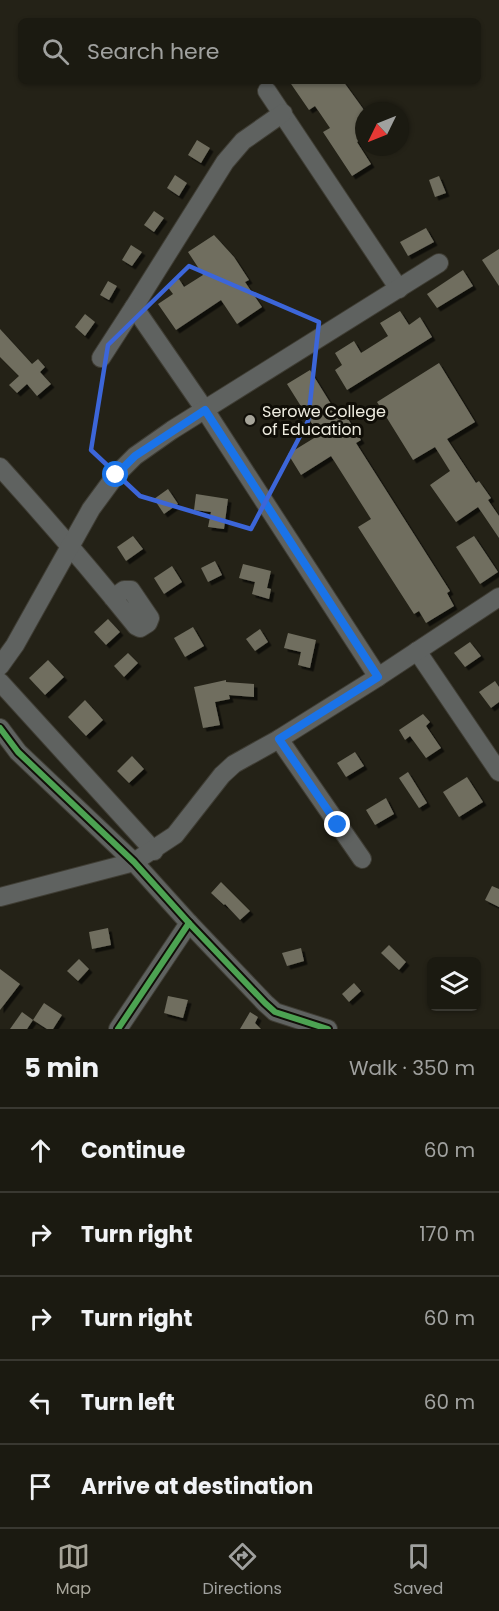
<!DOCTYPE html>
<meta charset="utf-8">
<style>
body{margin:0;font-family:Poppins,sans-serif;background:#24231a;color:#f1f3f6}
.controls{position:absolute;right:18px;bottom:18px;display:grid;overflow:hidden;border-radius:9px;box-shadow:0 2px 4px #0004}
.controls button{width:54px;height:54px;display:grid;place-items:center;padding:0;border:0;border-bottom:2px solid #393831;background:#1b1a11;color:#f1f3f6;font:30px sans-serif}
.compass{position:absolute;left:355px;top:102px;width:54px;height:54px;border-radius:50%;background:#1b1a11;box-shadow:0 2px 4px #0004;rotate:227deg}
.stop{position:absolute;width:18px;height:18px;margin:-14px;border:4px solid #1a73e8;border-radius:50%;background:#fff}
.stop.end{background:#1a73e8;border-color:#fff;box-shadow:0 2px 6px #0008}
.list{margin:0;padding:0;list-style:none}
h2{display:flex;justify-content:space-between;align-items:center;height:78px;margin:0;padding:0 24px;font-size:26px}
h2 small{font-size:20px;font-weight:400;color:#a0a19f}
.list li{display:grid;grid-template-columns:39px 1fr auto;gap:18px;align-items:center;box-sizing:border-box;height:84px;padding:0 24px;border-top:2px solid #393831}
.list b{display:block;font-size:22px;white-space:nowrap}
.list em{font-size:20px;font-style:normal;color:#a0a19f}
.icon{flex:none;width:33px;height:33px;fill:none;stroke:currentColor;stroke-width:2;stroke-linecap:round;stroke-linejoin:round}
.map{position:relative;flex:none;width:499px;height:1029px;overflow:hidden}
.search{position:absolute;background:#1b1a11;box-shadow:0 2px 4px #0004;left:18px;right:18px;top:18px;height:66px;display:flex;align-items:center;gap:15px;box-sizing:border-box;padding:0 21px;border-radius:9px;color:#a0a19f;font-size:22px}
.sheet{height:498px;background:#1b1a11}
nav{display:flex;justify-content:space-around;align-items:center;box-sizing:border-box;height:84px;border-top:2px solid #393831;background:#1b1a11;font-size:16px;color:#a0a19f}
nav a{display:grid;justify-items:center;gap:3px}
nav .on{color:#a7a59a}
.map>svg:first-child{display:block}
.building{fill:#706e5f;filter:url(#shadow)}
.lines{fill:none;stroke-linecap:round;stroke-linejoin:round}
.minor-casing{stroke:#3f3d34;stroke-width:20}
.minor{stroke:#5f6260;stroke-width:18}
.cycleway-casing{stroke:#100e07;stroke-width:10}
.cycleway{stroke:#4ca352;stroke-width:6}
.route{stroke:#1a73e8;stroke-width:8}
.marked{fill:none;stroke:#3c66d9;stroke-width:4.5;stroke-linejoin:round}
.poi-dot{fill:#a7a59a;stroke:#100e07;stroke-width:2}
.labels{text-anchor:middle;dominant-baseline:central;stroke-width:6;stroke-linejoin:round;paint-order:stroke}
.poi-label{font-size:16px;fill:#eeece0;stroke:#100e07;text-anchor:start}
</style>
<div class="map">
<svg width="499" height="1029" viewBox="0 0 499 1029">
<defs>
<filter id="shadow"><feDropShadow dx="3.5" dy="3.5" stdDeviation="0" flood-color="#0009"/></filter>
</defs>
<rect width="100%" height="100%" fill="#242217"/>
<!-- building -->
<g class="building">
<path d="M289,81H343L364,110V137L357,142L371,164L352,176L323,132L330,128L315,106L309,110Z"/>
<path d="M197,140L210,148L201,163L188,155Z"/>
<path d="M175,175L187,183L179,196L167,188Z"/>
<path d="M439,176L446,193L435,197L429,180Z"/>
<path d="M154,211L164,218L154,232L144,225Z"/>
<path d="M426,228L434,242L408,256L400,242Z"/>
<path d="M214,235L234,257L249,280L245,282L262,307L237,324L221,300L176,330L158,304L173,294L167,286L179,279L184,287L203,275L188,252Z"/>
<path d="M131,245L142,252L132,266L122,260Z"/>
<path d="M499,249V286L482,260Z"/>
<path d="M463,270L473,286L437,308L427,294Z"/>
<path d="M108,281L117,286L109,300L100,295Z"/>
<path d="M400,311L409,325L420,317L432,337L347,390L335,370L342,365L335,353L354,341L361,353L388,336L380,323Z"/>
<path d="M85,314L95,322L85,336L75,327Z"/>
<path d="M0,329L32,364L38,359L45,367L40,372L51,384L37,396L27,384L17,393L9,385L19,376L0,357Z"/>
<path d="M439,363L475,422L447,439L476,483L479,481L491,498L488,500L499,516V538L478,507L456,522L430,485L450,471L435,447L413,460L377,402Z"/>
<path d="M310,370L339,417L345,414L361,440L356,443L450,591L447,593L454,606L426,623L419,611L414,614L358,527L371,519L331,456L301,475L288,454L319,435L287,384Z"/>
<path d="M168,489L178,504L164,514L154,499Z"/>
<path d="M196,494L228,499L224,529L208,527L211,512L194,510Z"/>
<path d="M133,536L143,549L126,561L117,547Z"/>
<path d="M474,536L498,572L480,584L456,547Z"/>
<path d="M215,561L222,575L208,582L201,568Z"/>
<path d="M243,564L271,571L267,588L271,589L269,599L252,594L255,582L239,578Z"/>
<path d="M172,566L182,582L164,594L154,578Z"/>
<path d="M108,619L120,632L106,645L94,632Z"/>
<path d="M193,627L204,646L185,657L174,638Z"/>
<path d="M260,629L268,642L255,651L246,639Z"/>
<path d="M288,633L316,640L310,668L298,665L301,652L284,648Z"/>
<path d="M470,642L481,656L465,667L454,653Z"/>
<path d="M128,653L138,663L124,677L114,666Z"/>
<path d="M48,660L64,677L45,695L29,678Z"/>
<path d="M226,680V682L254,684V697L229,695L230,699L215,702L220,725L203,728L194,687Z"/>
<path d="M495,681L499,687V702L491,708L479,692Z"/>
<path d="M85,700L103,720L86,736L68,717Z"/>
<path d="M423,714L430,722L426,726L441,748L426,758L410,736L405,740L399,730Z"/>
<path d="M355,752L364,766L346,777L337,763Z"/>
<path d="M132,756L144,769L129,783L117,771Z"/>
<path d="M408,772L427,803L419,808L399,778Z"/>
<path d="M467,777L483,802L459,817L443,792Z"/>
<path d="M386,798L394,814L375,825L366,810Z"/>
<path d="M221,882L250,911L240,920L225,904L224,905L211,893Z"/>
<path d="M492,886L499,889V907L485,900Z"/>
<path d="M108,928L111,945L92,949L89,932Z"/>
<path d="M389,945L406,962L399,970L381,953Z"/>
<path d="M301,948L304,961L287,966L282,953Z"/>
<path d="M79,959L89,969L78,981L67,971Z"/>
<path d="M0,969L20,984L0,1010Z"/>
<path d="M354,983L361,991L349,1002L342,994Z"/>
<path d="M168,996L188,1000L183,1018L164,1013Z"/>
<path d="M44,1003L62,1015L53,1029H47L33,1020Z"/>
<path d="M22,1012L33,1020L27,1029H10Z"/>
<path d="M250,1012L258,1017L255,1023L261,1029H240Z"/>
</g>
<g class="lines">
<defs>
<g id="minor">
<path d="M267,91L399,289"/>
<path d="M283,113L243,141L225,162L134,307L205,410L378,677"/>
<path d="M101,358L134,307"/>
<path d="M0,467C47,519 92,571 136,626L140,628L148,623L150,618L131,590H124L113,598"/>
<path d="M417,651L499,772"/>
<path d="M0,666L15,645L91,509L116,475L135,456L172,430L439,263"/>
<path d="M0,682L154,851"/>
<path d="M0,728L18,752L134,862L189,923L118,1029"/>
<path d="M279,739L362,859"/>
<path d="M0,897L134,862L175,835L222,775L234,764L279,739L378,677L499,597"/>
<path d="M189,923L265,1003L275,1012L328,1029"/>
</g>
</defs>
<!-- minor casing -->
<use href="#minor" class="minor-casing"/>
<!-- minor -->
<use href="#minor" class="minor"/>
<defs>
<g id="cycleway">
<path d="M0,728L18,752L134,862L189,923L118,1029"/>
<path d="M189,923L265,1003L275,1012L328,1029"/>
</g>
</defs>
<!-- cycleway casing -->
<use href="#cycleway" class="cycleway-casing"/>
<!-- cycleway -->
<use href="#cycleway" class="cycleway"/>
</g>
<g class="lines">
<!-- route -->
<path class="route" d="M116,475L135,456L205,410L378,677L279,739L338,825"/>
</g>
<!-- marked area -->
<path class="marked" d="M189,266L319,322L308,421L251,529L140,496L91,450L108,345Z"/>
<!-- markers -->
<circle class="poi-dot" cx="250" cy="420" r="6"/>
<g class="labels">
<!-- poi labels -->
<g class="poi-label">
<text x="262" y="411">Serowe College<tspan x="262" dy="18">of Education</tspan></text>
</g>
</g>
</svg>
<div class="controls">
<button><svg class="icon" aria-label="layers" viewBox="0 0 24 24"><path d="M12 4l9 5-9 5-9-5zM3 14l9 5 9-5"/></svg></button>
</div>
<svg class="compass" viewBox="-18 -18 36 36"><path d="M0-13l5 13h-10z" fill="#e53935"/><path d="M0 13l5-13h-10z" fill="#a0a19f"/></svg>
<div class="stop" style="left:116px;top:475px"></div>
<div class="stop end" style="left:338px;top:825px"></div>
<div class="search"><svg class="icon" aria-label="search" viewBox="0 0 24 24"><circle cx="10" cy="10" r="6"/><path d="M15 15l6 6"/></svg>Search here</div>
</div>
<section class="sheet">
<h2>5 min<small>Walk · 350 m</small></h2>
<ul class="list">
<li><svg class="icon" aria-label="ahead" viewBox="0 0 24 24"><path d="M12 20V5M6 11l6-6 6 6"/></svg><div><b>Continue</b></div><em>60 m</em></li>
<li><svg class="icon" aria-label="right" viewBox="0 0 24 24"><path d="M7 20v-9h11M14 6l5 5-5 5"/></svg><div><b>Turn right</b></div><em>170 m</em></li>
<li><svg class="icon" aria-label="right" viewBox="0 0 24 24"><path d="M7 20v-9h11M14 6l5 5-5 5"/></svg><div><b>Turn right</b></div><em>60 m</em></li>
<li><svg class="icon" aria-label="left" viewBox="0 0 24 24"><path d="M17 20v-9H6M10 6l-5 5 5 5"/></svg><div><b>Turn left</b></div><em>60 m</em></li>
<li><svg class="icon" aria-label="arrive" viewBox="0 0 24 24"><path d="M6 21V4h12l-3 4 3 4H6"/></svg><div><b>Arrive at destination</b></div></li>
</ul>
</section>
<nav>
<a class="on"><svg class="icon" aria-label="map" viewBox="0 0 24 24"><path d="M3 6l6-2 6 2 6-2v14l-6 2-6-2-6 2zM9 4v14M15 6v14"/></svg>Map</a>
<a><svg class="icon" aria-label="directions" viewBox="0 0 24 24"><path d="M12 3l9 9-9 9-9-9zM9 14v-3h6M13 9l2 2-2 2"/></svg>Directions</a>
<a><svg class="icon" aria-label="saved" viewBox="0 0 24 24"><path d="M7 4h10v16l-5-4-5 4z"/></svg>Saved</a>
</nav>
